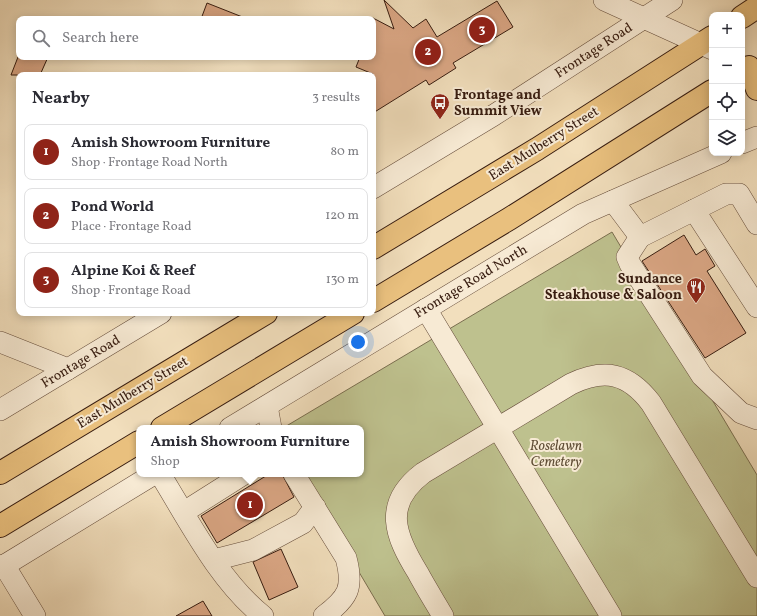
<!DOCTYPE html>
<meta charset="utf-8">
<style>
body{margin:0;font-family:Vollkorn,serif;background:#f7f7f7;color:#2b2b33}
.controls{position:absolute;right:12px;top:12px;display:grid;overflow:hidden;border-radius:8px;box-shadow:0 2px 10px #0003}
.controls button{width:36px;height:36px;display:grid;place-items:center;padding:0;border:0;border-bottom:1px solid #e1e1e2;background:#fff;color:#2b2b33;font:20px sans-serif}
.you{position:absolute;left:358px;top:342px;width:14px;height:14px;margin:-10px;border:3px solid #fff;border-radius:50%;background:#1a73e8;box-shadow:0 0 0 6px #1a73e833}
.badge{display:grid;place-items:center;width:26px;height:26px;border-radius:50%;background:#8f2418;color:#fff;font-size:13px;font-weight:700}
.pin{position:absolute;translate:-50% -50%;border:2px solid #fff;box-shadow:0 1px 4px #0006}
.popup{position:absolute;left:136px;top:425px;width:228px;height:52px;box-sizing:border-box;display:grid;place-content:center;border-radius:8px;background:#fff;filter:drop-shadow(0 1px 3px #0005);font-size:13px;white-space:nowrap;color:#7c7c81}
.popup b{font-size:15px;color:#2b2b33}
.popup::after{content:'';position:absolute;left:50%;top:100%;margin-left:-8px;border:8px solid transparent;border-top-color:#fff}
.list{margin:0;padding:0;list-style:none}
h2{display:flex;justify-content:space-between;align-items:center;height:52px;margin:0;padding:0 16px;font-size:17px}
h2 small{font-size:13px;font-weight:400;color:#7c7c81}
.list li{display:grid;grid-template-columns:26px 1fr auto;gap:12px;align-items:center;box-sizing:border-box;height:56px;margin:0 8px 8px;padding:0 8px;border:1px solid #e1e1e2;border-radius:8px}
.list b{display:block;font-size:15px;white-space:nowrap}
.list p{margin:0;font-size:13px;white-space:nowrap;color:#7c7c81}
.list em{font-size:13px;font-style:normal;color:#7c7c81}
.icon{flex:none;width:22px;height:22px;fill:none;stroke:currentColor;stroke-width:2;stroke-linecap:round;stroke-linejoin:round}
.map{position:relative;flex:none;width:757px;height:616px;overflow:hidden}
.search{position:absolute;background:#fff;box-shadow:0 2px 10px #0003;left:16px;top:16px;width:360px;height:44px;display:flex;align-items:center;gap:10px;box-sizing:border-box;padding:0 14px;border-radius:8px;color:#7c7c81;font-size:15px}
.panel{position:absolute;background:#fff;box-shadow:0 2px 10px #0003;left:16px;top:72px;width:360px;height:244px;border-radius:8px}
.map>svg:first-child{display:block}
.green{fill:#bec18e;stroke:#7a6e4f}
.building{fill:#dba785;stroke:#371c10}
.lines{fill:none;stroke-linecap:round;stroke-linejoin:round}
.minor-casing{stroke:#664d3b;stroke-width:22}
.highway-casing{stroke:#371c10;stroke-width:24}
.minor{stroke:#f7ead4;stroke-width:21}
.highway{stroke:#e9c07e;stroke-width:22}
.labels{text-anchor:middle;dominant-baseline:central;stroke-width:4;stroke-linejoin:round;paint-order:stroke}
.street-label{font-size:14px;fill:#371c10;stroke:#f7ead4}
.poi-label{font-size:14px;font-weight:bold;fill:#371c10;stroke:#f7ead4;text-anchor:start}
.park-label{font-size:14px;font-style:italic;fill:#604e36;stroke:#f7ead4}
</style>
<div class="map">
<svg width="757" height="616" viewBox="0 0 757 616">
<rect width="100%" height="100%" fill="#f2dfbd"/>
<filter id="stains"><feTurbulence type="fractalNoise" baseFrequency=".005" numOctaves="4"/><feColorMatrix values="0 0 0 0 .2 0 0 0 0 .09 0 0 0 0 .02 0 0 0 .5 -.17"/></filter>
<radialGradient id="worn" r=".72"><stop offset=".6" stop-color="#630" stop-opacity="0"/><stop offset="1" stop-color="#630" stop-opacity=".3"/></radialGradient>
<!-- green -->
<path class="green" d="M612,232L757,475V616H385L301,474H361V428H283Z"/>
<!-- building -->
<g class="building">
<path d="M384,0L413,28L426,19L437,37L497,1L513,27L453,63L456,68L429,85L426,80L373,113V74L356,67L360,57H373V18L394,29Z"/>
<path d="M207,3L245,18V19H201Z"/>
<path d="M18,57H48L40,75H11Z"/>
<path d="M684,235L696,255L705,249L715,266L707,271L746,333L705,358L642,261Z"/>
<path d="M269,474H282L294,497L217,543L201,516Z"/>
<path d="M281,549L298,587L269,600L253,562Z"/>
<path d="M203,601L212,616H176Z"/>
</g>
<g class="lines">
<defs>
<g id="minor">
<path d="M604,0L712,49"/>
<path d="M742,143L757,137"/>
<path d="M373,188L494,115L672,0"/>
<path d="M613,201L640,237L726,194H739L757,224"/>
<path d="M694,210L757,307"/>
<path d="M640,237L627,257L630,264L702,376L741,413L757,419"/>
<path d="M426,309L611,616"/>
<path d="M0,342L68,369"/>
<path d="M267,406L271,428"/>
<path d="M0,410L161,313"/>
<path d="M230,428L583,214L721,153"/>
<path d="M160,474C189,521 219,581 263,616"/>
<path d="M294,474L346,558C354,588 348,598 324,616"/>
<path d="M184,512L244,474"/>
<path d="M214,560L253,550L303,523L315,507"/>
<path d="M4,565L35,616"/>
<path d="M0,568L154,474"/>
<path d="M443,616C435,602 426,588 418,573C395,536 382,504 423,473L571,384C605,368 628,373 651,403L757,577"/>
</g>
<g id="highway">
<path d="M742,17L757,7"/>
<path d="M749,67L757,89"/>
<path d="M373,248L537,149L712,37"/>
<path d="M373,301L509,219L712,91"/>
<path d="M162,428L353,313"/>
<path d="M0,473L266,313"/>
<path d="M0,526L139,442"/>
</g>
</defs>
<!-- minor casing -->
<use href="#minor" class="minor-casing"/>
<!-- highway casing -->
<use href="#highway" class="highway-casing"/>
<!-- minor -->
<use href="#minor" class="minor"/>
<!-- highway -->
<use href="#highway" class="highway"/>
</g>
<!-- icons -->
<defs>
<symbol id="bus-pin" viewBox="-11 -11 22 30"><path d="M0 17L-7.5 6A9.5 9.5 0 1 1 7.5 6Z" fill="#8f2418" stroke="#f7ead4"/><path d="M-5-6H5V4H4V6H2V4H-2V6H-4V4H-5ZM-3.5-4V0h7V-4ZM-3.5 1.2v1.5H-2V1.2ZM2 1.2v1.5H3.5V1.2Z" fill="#fff"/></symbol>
<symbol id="restaurant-pin" viewBox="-11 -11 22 30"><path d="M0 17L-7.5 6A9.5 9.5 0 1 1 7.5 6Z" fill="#8f2418" stroke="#f7ead4"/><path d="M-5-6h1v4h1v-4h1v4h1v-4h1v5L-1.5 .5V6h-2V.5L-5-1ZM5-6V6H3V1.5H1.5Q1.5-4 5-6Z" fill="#fff"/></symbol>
</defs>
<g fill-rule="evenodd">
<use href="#bus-pin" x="429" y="92" width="22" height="30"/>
<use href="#restaurant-pin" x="685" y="276" width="22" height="30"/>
</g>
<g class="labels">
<!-- street labels -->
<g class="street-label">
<text transform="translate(594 51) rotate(-33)">Frontage Road</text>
<text transform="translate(544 144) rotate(-32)">East Mulberry Street</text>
<text transform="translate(471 282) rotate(-31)">Frontage Road North</text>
<text transform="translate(81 362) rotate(-31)">Frontage Road</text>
<text transform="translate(133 393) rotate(-31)">East Mulberry Street</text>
</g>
<!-- poi labels -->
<g class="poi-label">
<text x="454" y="95">Frontage and<tspan x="454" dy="16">Summit View</tspan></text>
<text x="682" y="279" text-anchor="end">Sundance<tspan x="682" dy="16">Steakhouse &amp; Saloon</tspan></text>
</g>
<!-- park labels -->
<g class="park-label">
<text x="556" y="446">Roselawn<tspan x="556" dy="16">Cemetery</tspan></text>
</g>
</g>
<rect width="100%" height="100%" filter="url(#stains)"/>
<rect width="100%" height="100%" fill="url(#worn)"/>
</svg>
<div class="controls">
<button>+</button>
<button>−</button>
<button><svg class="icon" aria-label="locate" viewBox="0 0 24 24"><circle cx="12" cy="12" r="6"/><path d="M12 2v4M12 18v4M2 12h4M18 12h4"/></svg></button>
<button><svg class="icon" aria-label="layers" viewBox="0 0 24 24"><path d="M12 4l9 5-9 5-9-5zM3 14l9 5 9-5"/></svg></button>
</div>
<div class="you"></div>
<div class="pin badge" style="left:250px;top:505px">1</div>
<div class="popup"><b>Amish Showroom Furniture</b>Shop</div>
<div class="pin badge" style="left:428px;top:52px">2</div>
<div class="pin badge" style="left:482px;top:30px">3</div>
<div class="search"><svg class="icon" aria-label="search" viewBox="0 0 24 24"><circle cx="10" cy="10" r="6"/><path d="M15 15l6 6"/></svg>Search here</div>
<section class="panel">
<h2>Nearby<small>3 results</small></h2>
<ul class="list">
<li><span class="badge">1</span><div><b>Amish Showroom Furniture</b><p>Shop · Frontage Road North</p></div><em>80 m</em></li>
<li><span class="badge">2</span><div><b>Pond World</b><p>Place · Frontage Road</p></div><em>120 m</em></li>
<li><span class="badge">3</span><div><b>Alpine Koi &amp; Reef</b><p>Shop · Frontage Road</p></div><em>130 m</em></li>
</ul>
</section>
</div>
